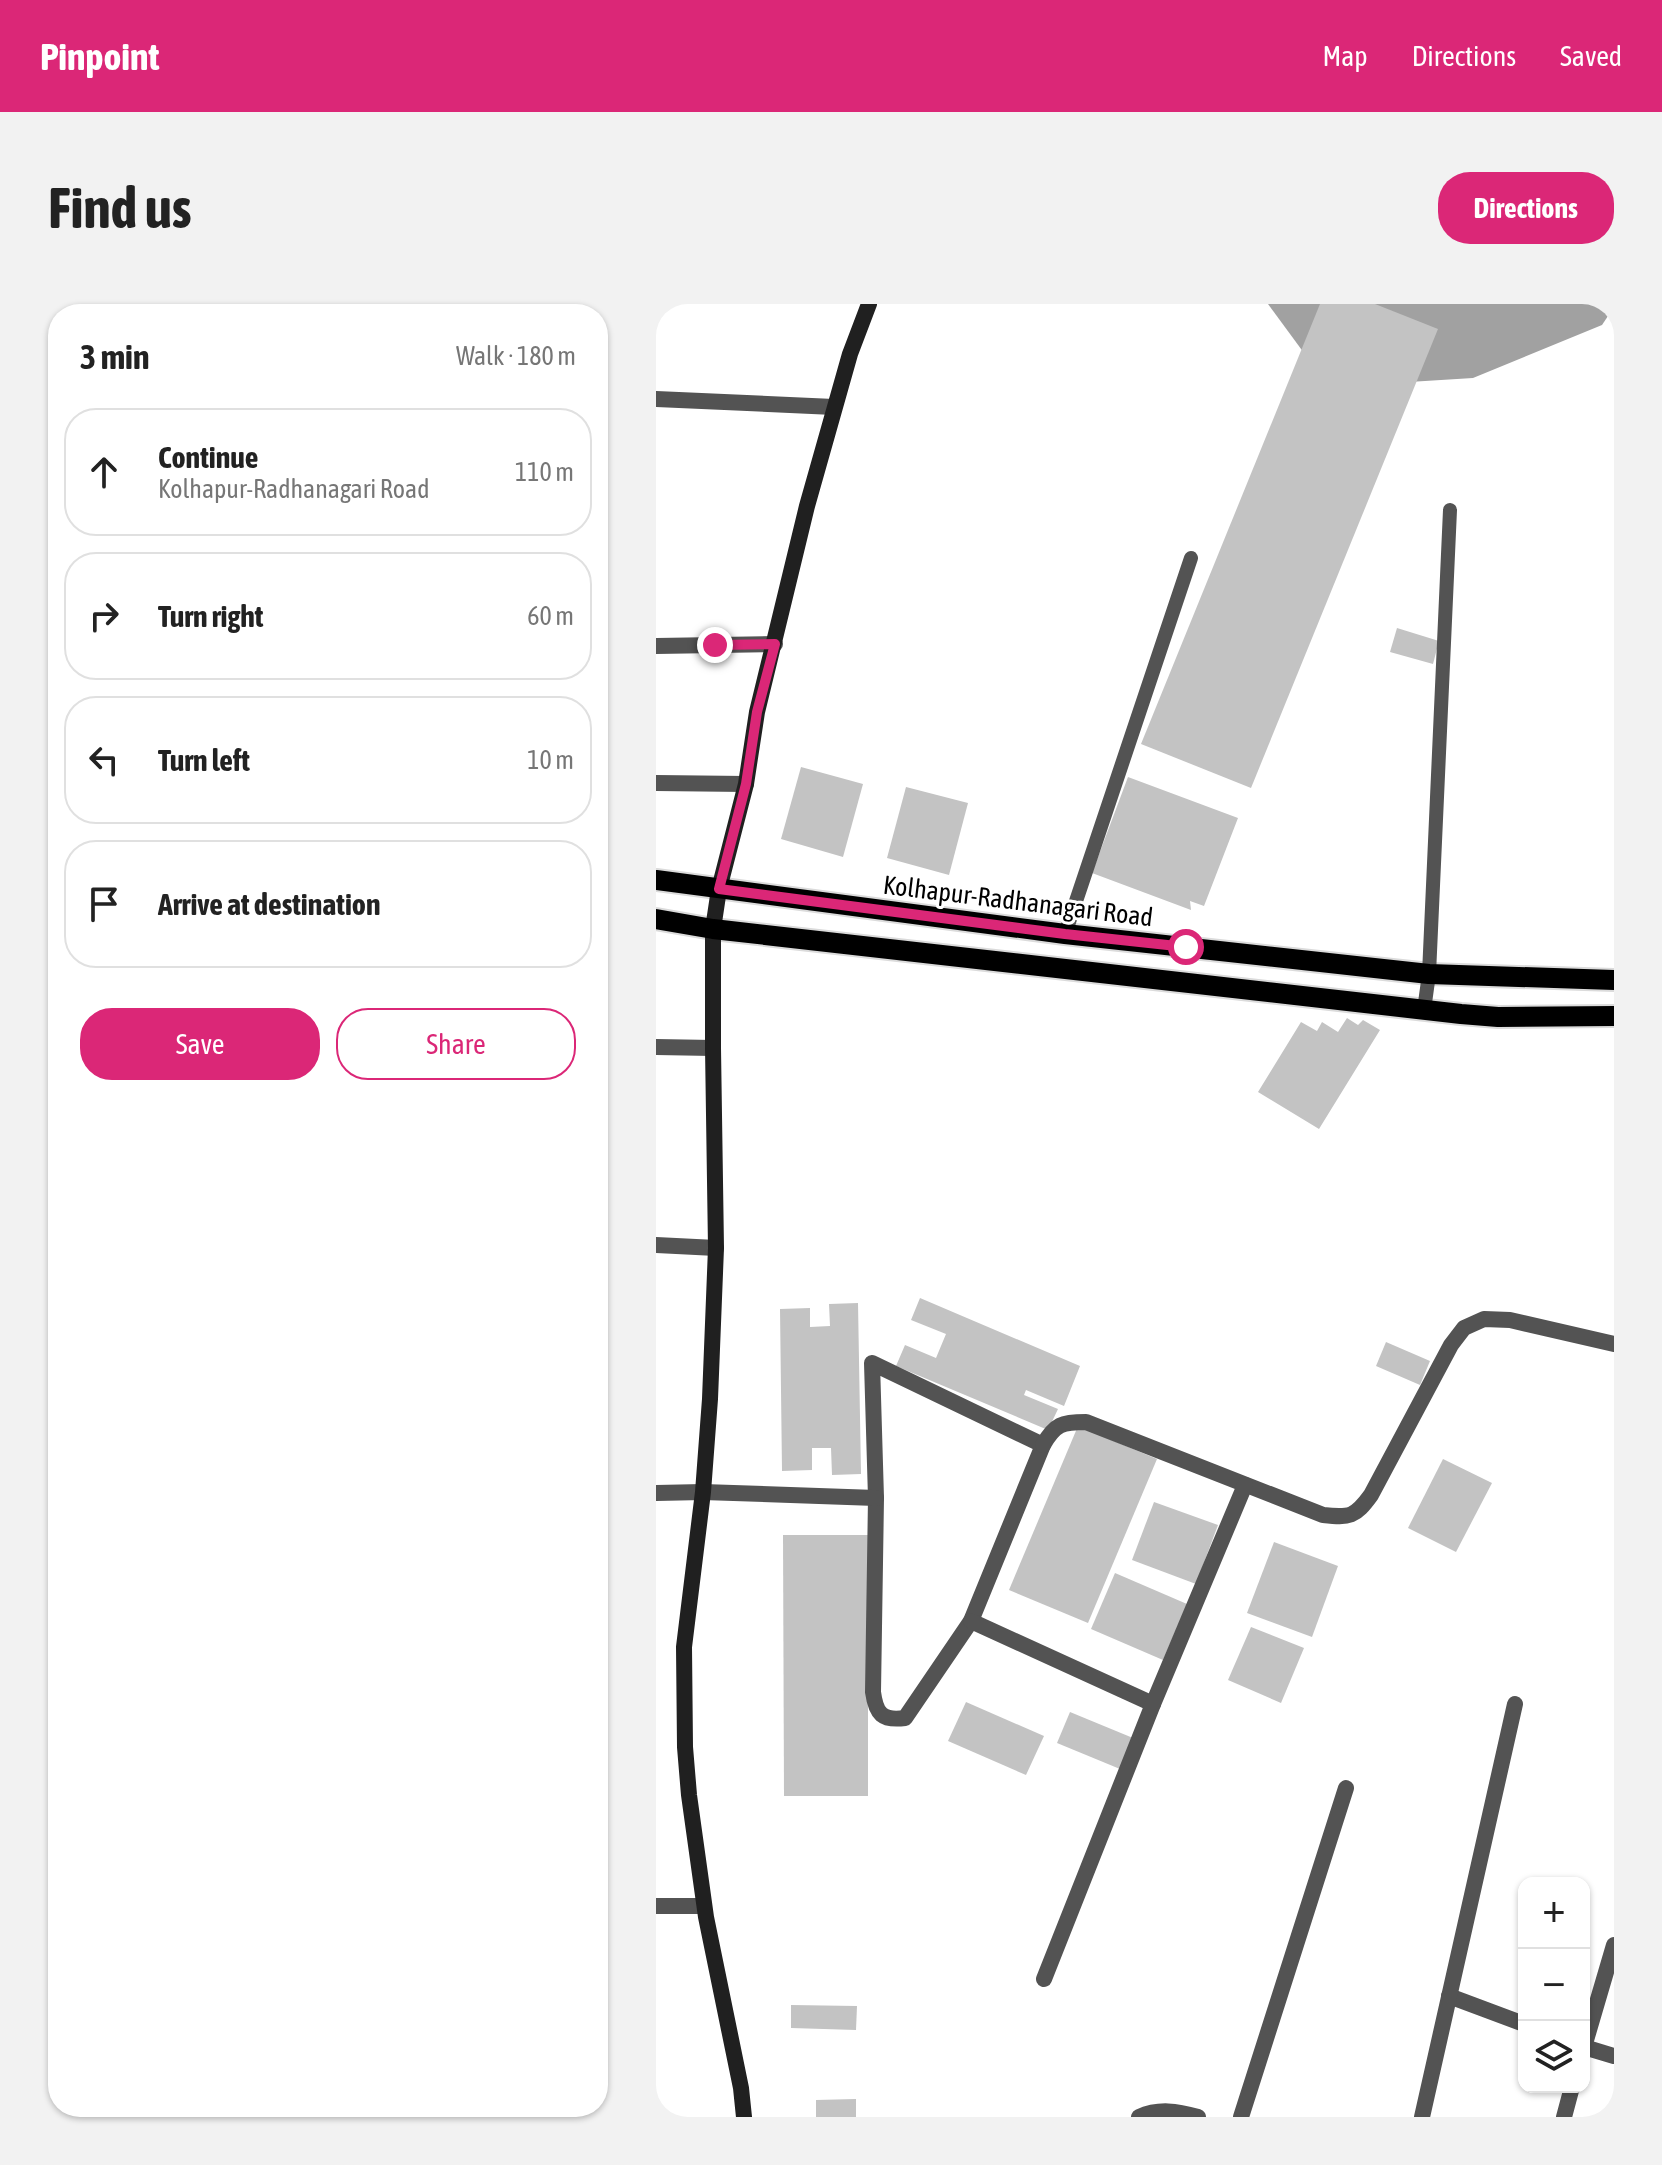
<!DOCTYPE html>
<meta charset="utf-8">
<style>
body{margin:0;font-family:"Asap Condensed",sans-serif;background:#f2f2f2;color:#222}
.controls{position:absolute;right:24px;bottom:24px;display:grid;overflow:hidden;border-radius:16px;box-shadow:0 2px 6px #0004}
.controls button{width:72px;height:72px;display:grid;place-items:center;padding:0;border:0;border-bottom:2px solid #e0e0e0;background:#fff;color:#222;font:40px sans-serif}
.stop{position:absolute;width:24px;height:24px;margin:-18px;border:6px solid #db2777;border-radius:50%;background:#fff}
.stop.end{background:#db2777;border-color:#fff;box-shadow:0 2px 8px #0008}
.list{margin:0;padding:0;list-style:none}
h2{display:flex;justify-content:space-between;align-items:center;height:104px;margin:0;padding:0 32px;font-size:34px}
h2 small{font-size:26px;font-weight:400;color:#767676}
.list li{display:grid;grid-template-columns:52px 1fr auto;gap:24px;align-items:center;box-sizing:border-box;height:128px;margin:0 16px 16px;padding:0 16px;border:2px solid #e0e0e0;border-radius:32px}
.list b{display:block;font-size:30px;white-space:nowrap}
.list p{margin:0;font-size:26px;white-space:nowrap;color:#767676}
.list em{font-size:26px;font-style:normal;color:#767676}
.actions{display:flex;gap:16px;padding:24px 32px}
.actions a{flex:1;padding:18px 0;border:2px solid #db2777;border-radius:32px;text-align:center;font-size:28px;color:#db2777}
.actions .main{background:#db2777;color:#fff}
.icon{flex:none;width:44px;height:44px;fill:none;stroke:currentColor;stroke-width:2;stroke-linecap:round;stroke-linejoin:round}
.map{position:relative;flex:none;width:958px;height:1813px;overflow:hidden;border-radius:32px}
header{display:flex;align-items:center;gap:48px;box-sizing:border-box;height:112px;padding:0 40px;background:#db2777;color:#fff}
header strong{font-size:38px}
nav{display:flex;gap:44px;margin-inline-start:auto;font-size:28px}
.intro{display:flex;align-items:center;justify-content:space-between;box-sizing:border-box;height:192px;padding:0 48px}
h1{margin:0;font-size:56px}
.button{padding:20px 36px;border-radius:32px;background:#db2777;color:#fff;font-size:28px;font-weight:700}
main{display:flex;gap:48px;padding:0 48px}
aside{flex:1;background:#fff;border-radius:32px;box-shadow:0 2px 6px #0004}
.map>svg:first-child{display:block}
.water{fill:#a1a1a1}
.building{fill:#c3c3c3}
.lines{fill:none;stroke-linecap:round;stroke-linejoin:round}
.primary-casing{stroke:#dbdbdb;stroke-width:24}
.lane{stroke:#535353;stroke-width:14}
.street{stroke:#535353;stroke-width:16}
.secondary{stroke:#202020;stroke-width:16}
.primary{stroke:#000;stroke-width:20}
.route{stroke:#db2777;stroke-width:10}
.labels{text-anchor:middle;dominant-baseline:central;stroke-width:6;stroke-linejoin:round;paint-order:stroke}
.street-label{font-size:26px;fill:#000;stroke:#fff}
</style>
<header>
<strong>Pinpoint</strong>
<nav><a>Map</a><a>Directions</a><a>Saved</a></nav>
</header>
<div class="intro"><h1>Find us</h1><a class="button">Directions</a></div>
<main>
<aside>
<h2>3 min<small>Walk · 180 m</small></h2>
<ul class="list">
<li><svg class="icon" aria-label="ahead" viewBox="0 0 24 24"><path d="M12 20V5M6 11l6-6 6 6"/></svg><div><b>Continue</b><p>Kolhapur-Radhanagari Road</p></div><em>110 m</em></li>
<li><svg class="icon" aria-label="right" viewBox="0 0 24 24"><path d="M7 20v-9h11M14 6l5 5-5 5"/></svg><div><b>Turn right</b></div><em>60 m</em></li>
<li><svg class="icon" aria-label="left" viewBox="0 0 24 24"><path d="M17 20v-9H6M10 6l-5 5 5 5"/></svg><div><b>Turn left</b></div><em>10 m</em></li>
<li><svg class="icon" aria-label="arrive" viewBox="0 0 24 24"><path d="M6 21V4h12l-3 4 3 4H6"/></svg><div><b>Arrive at destination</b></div></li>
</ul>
<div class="actions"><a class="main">Save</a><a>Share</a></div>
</aside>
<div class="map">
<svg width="958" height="1813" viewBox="0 0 958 1813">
<rect width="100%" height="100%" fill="#fff"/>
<!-- water -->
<path class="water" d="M612,0H958V3L946,21L817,74L673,83Z"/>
<!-- building -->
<g class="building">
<path d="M664,0H719L782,25L595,484L485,440Z"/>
<path d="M741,324L783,337L777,360L734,348Z"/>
<path d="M145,463L207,480L187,553L125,535Z"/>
<path d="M472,473L582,514L548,602L534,597L535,606L436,569Z"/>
<path d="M250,483L312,499L293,571L231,554Z"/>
<path d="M691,714L702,721L707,716L724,726L663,825L602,788L645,718L661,727L666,718L682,728Z"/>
<path d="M264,994L424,1062L408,1102L370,1086L368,1091L402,1105L392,1126L240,1062L249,1041L280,1054L290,1030L255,1016Z"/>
<path d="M202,999L205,1170L176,1171L175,1144H156V1166L126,1167L124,1005L154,1004V1023L174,1022L173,1000Z"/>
<path d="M730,1038L774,1057L764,1081L720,1062Z"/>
<path d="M422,1122L501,1155L432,1319L353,1286Z"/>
<path d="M787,1155L836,1179L800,1248L752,1224Z"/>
<path d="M498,1198L562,1221L540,1280L476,1256Z"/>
<path d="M127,1231H212V1492H128Z"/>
<path d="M618,1238L682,1262L656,1333L591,1309Z"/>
<path d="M459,1269L531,1300L507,1356L435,1325Z"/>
<path d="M595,1323L648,1344L625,1399L572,1376Z"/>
<path d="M310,1398L388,1432L370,1471L292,1437Z"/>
<path d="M414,1408L477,1434L464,1465L401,1439Z"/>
<path d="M135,1701L201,1702L200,1726L135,1724Z"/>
<path d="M200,1795V1813H160V1796Z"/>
</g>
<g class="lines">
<defs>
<g id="primary">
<path d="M0,576L409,630L773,670L958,676"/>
<path d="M0,615L57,625L805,710L842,713L958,712"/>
</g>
</defs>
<!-- primary casing -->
<use href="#primary" class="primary-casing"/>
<!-- lane -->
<g class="lane">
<path d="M409,630L535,254"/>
<path d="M768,706L773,670L794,206"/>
</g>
<!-- street -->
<g class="street">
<path d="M0,95L178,103"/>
<path d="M0,342L119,340"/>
<path d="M0,479L90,480"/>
<path d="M0,743L57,744"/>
<path d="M0,941L60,944"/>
<path d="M216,1059L387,1141L315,1317L249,1414C226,1417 220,1410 217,1388L220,1194Z"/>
<path d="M387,1141C399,1120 406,1118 430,1118L667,1211C694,1214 699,1213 715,1191L795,1041L808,1024L828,1015L854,1016L958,1040"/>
<path d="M0,1189L47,1188L220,1194"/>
<path d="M315,1317L497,1400"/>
<path d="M0,1602H48"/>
<path d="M388,1675L497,1400L589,1181"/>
<path d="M793,1692L868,1720"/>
<path d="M928,1743L958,1641"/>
<path d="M928,1743L958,1752"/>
<path d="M483,1813C503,1804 521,1807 542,1813"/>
<path d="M585,1813L690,1484"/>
<path d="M766,1813L859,1400"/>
<path d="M908,1813L916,1783"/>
</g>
<!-- secondary -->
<path class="secondary" d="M88,1813L85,1784L50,1613L33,1491L29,1443L28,1343L47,1188L54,1095L60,944L57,744V625L63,585L90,480L101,408L151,202L194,50L213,0"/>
<!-- primary -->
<use href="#primary" class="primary"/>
</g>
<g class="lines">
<!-- route -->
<path class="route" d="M59,341L119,340L101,408L90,480L63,585L409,630L530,643"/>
</g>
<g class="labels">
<!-- street labels -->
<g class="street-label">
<text transform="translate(362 597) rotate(7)">Kolhapur-Radhanagari Road</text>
</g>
</g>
</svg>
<div class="controls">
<button>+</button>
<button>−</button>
<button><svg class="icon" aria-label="layers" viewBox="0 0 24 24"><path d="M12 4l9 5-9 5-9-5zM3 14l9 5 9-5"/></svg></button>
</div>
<div class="stop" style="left:530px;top:643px"></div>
<div class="stop end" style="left:59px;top:341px"></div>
</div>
</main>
